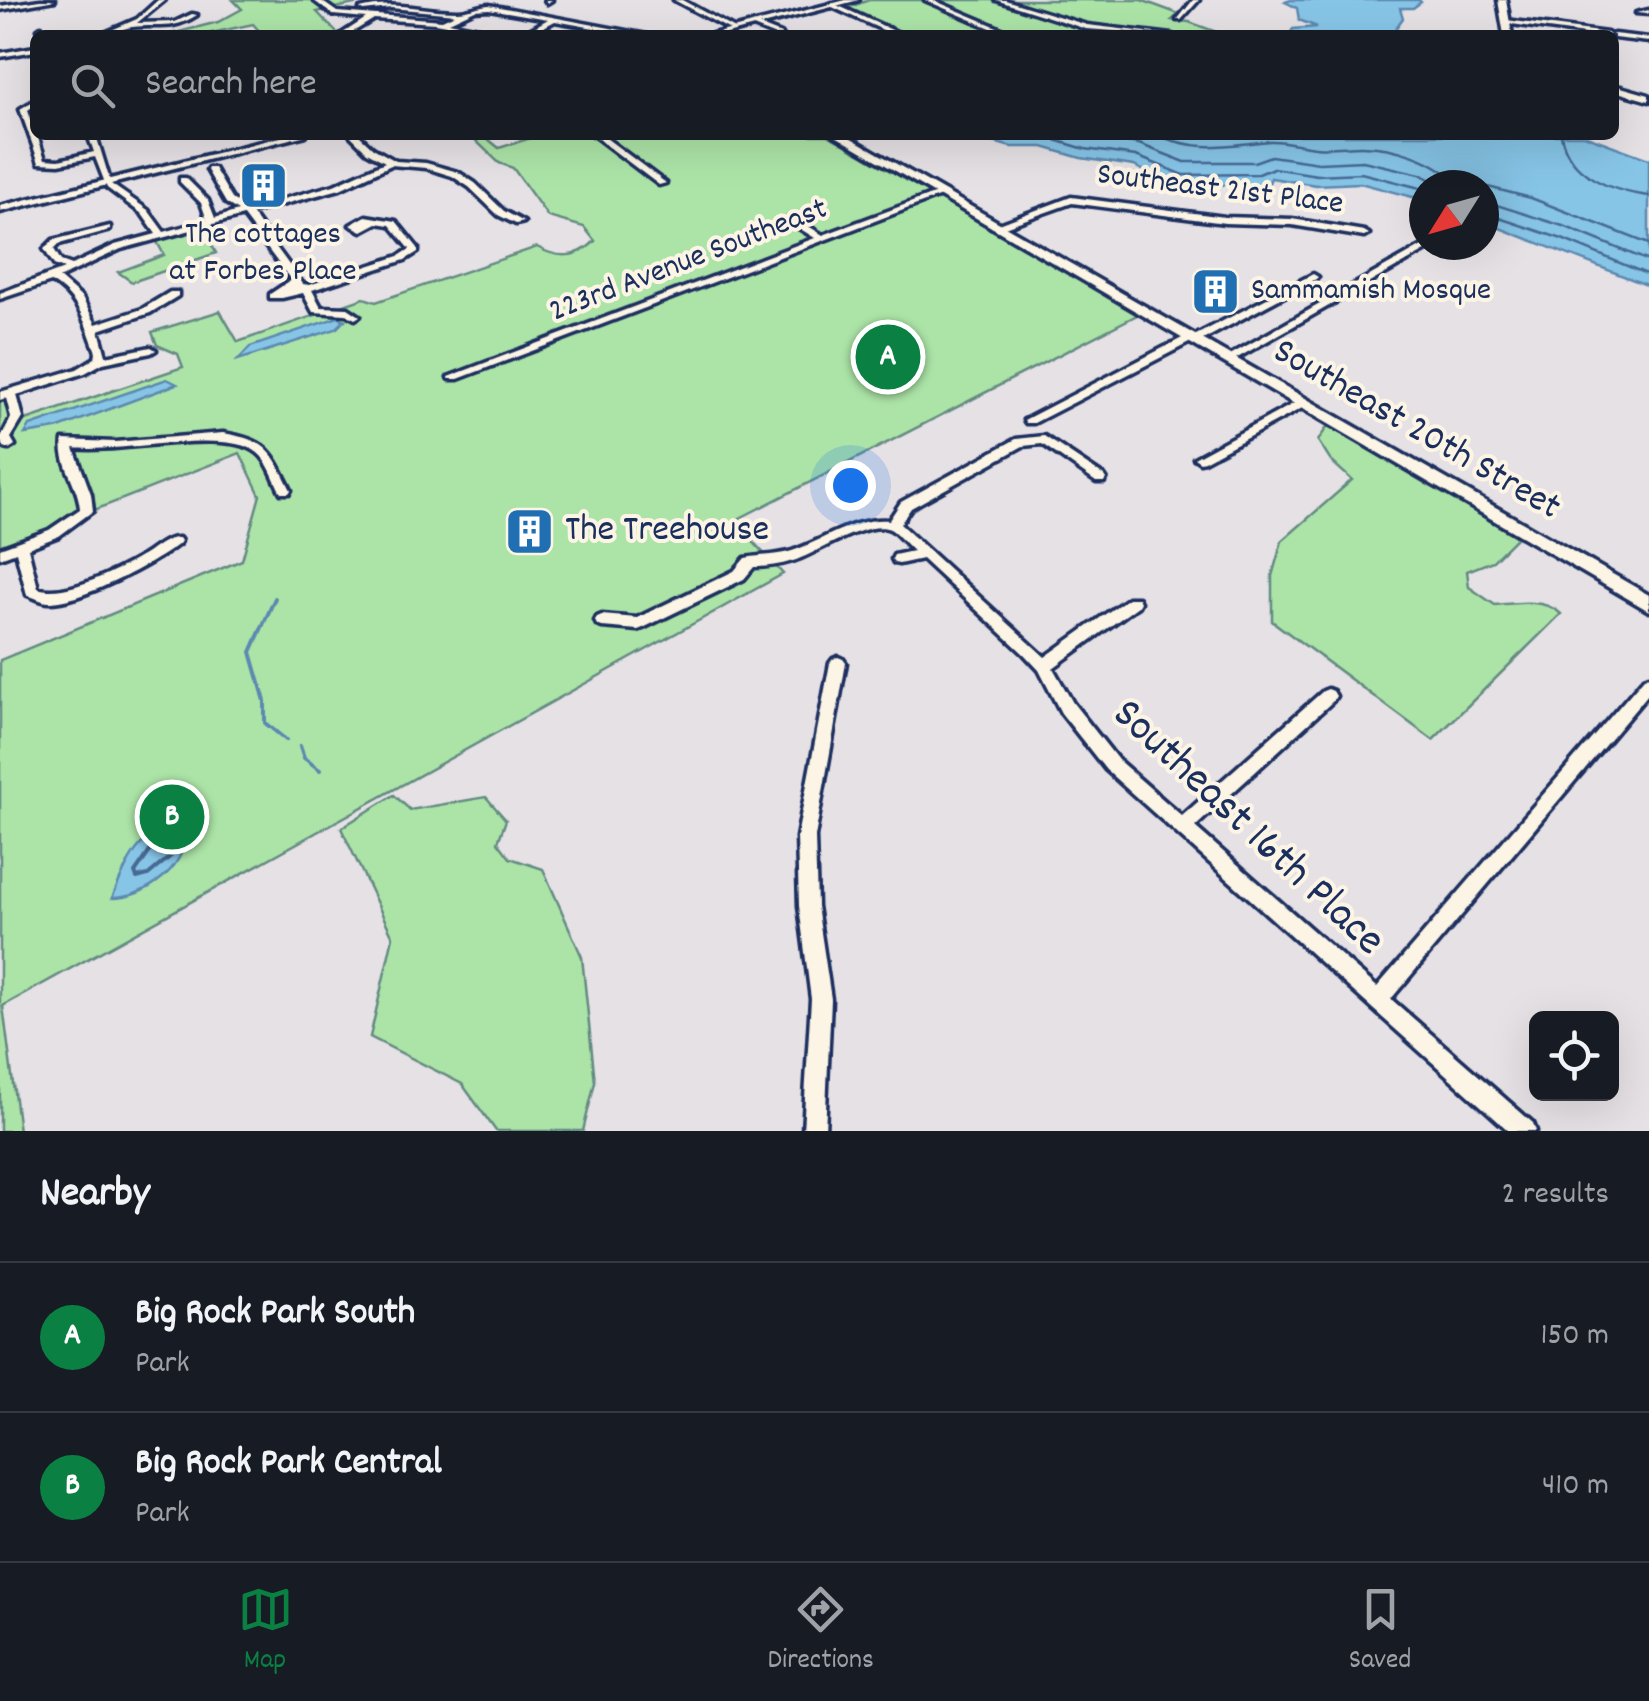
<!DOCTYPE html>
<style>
body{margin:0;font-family:Dekko,sans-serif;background:#20242c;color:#f1f3f6}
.controls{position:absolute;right:30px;bottom:30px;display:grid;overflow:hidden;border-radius:15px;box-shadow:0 10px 40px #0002}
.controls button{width:90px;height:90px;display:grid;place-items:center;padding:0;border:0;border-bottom:2px solid #363941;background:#171b24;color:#f1f3f6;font:50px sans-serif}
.compass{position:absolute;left:1409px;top:170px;width:90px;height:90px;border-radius:50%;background:#171b24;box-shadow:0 10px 40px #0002;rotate:233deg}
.you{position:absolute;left:850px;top:485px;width:35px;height:35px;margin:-25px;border:8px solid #fff;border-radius:50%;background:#1a73e8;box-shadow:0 0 0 15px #1a73e833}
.badge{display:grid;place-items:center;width:65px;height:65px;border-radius:50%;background:#0b8043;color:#fff;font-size:32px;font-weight:700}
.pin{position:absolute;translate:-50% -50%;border:5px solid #fff;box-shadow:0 2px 10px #0006}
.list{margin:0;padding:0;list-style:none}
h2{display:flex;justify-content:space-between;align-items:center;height:130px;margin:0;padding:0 40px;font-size:42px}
h2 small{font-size:32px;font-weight:400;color:#9ea1a6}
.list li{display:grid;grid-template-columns:65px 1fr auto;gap:30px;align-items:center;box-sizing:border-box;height:150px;padding:0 40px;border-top:2px solid #363941}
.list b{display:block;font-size:38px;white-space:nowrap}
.list p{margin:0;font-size:32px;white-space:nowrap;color:#9ea1a6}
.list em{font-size:32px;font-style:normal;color:#9ea1a6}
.icon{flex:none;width:55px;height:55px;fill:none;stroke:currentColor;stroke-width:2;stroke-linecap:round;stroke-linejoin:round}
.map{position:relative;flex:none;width:1649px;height:1131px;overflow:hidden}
.search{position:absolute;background:#171b24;box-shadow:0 10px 40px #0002;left:30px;right:30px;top:30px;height:110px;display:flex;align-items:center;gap:25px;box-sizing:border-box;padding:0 35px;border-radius:15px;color:#9ea1a6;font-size:38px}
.sheet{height:430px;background:#171b24}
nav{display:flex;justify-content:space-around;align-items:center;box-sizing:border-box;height:140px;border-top:2px solid #363941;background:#171b24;font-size:28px;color:#9ea1a6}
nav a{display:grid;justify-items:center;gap:5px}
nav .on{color:#0b8043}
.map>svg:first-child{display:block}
.green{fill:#ace4a7;stroke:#648a82;stroke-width:2.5}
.water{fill:#87c5e7;stroke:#5c89b0;stroke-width:2.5}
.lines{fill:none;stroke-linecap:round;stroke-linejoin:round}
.shore-far1{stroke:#466b95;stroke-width:2.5}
.shore{stroke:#466b95;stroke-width:4}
.stream{stroke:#5c89b0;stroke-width:4}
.street-casing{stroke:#1b2f5e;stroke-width:7}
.secondary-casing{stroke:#1b2f5e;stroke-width:7}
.street{fill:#fcf5e5;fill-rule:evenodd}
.secondary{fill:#fcf5e5;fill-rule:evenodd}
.labels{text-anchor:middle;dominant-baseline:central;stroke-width:8;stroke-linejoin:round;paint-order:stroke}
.far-street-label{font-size:32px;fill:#1b2f5e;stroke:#fcf5e5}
.far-poi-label{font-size:32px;fill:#1b2f5e;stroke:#fcf5e5}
.street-label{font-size:38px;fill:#1b2f5e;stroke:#fcf5e5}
.poi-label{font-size:38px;fill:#1b2f5e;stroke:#fcf5e5;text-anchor:start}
.near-street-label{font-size:45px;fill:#1b2f5e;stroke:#fcf5e5}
</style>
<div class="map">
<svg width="1649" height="1131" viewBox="0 0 1649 1131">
<rect width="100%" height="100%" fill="#e6e1e5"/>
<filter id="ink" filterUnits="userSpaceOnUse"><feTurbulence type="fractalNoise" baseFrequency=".01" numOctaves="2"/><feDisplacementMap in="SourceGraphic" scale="20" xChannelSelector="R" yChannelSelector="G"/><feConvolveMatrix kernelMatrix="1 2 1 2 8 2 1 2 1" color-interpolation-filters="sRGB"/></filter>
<g filter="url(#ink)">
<!-- green -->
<g class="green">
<path d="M233,0H373L317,12L339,35H263L253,24L202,35H167L218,22L242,9Z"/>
<path d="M869,0H1141L1179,14L1172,20L1189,22L1222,34L903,35L844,9Z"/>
<path d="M470,135H483L499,148L540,135H828L1139,314L734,521L783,574L3,1006L19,1131H0V660L242,560L260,495L240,453L0,547V401L8,399L12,419L2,435L23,421L183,367L178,354L157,345L152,332L220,311L238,342L364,298L376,302L537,247C558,259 577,259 595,241L584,227L548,217L513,168L499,163Z"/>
<path d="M202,227L216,253L132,282L118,272L164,255L156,240Z"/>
<path d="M1329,424L1517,537L1493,561L1467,571L1469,587L1495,605C1516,603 1545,598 1561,614L1433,740L1272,621V576L1282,541L1352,480L1330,460L1318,441Z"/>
<path d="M394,795L410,810L486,797L506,820L498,842L510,858L543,869L582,957L595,1082L583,1131H496L462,1084L370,1037L393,937L341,828Z"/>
</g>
<!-- water -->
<g class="water">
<path d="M1291,0H1419L1421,2L1413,8H1400L1403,18L1391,35H1289L1293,29L1317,27L1299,20L1297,8L1285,2Z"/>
<path d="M969,135H1584L1649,159V286L1484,222V185H1424V200L1360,183L1316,185L1271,178L1268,185H1185L1167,182L1134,166L1081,158L1043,147H1011Z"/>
<path d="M338,317L345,320L336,329L238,360L250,347Z"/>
<path d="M167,379L177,384L56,429L25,434L30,426Z"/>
<path d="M163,831L184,844C178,873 142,898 112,898C122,875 135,837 163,831Z"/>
</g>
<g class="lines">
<!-- shore-far1 -->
<g class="shore-far1">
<path d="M1006,135L1045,137L1085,149L1136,156L1184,175L1259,174L1273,168L1317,175L1361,173L1424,189"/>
<path d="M1084,135L1139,144L1185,162H1254L1271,156L1319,163L1363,161L1420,174L1440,185"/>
<path d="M1157,135C1201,153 1224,145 1270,141C1284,140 1301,146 1315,147C1330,149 1346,146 1361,146C1394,146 1438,160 1458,185"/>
<path d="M1561,135C1569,176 1611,191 1649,196"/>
<path d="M1484,186L1531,198L1649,244"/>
<path d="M1484,201L1566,227L1649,261"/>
<path d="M1484,213L1562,239L1649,275"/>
</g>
<!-- shore -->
<path class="shore" d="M162,842L171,849V856L148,875L137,878L135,873L155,844Z"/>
<!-- stream -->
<g class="stream">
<path d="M275,598L251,652L265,701V723L286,740"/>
<path d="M300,746L304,758L320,770"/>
</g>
<defs>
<g id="street">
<path d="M40,0H55L0,10V6Z"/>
<path d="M158,0H165L137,23L175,22L192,14L197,15C172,31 159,24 132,27C121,28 112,35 100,35L137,19Z"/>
<path d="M313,0H320L337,12L442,20L455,14L391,8L363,11L360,9C392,0 424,11 457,11C467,11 478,6 489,5L647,35H633L555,21L529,35H521L548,19L489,9L475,10L449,22L513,35H500L435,23L374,19L348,35H340L366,18L333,15Z"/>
<path d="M545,0H552L547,3Z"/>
<path d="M674,0H682L737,30L732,31Z"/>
<path d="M925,0H933L1016,35H1007Z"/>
<path d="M996,0H1005L1087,25L1172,35L1086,29Z"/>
<path d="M1193,0H1199L1181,20H1177Z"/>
<path d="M832,3L901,34L902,35H894L830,6Z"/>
<path d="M1649,10V14L1636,13Z"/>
<path d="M1506,20L1607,33L1610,35H1592L1504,23Z"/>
<path d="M753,23L781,34L782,35H773L751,26Z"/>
<path d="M41,27L43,28L47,35H41L38,29Z"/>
<path d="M1614,34L1649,38V42L1614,38V35H1611Z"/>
<path d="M35,47V51L0,57V53Z"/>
<path d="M35,100V105L28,110L35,135H37L45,159L59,160L94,152L88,135H96L111,184L148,210L164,232L207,220L201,203L180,182V178H186L208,200L215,218L238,211L226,203L207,170L208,168H214L232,199L247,209L334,185L385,162L367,152L350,135H359L373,148L396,161L426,163L458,172L475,183L504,211L524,222L516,224L498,215L469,187L452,176L426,168L391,165L340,189L251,213L303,284L309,285L399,256L410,249L390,225L377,223L362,231L350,225L366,216L396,221L418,248V252L405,260L312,290L321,307L348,308L360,316L355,319L346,314L313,312L303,293L282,298H270V294L291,280L243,216L121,249L59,278L82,298L96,324L142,309L170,292H178V296L150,313L99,330L106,356L151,347L156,350L151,353L103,363L85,373L17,395L23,418L11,438L15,445L9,449L5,448L0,440L11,418L6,398L0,400V392L77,369L95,358L96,352C86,324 78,297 51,282L0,299V293L64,269L54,265L44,249L53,240L110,226V230L59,244L54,249L61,261L72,265L115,245L156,234L142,214L107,188L95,157L59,164L39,163L20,109Z"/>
<path d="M593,135H602L666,183L659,185Z"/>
<path d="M939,192L946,194L458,379H450L448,377L815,238L789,222V218H795L823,235Z"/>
<path d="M1071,197L1225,217L1292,219L1364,231L1369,234L1364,237L1292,225L1225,223L1072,203L999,229L991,227Z"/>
<path d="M1424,245H1436L1232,361L1228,362L1223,359Z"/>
<path d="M1313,274L1318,277L1316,279L1199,342H1191L1034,423H1026L1024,420L1186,336H1194Z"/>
<path d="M1302,399L1308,403L1306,406L1204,461L1200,462L1194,458Z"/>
<path d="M223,433C269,441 271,450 291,490L289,493H281C274,480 269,462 258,453C227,427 119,454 74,448L91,494L93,511L59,536L28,548L38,588C65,598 120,569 144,555C155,548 166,537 179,538L181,541L179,544C153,564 82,602 49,602C42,602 34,597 27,595L16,552L0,558V548L49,530L80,509C79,485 59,464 63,440L115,442Z"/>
<path d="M1044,436L1104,476L1106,479L1104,482H1096L1042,444L1023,446L911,508L900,524L1045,657L1128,598H1138L1140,602L1138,606L1053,668L1073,703L1118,760L1182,816L1323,691L1328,689L1333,691L1336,696L1333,701L1195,827L1377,987L1644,678L1649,676V693L1391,999L1533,1123L1536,1131H1509L1106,770L1061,713L1039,670L1024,654L922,559L899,564L894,563L892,559L894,555L913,551C906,545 897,533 890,529C867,519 816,554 793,561C780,565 767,567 754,567L744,579L643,628L638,630L602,627L597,625L595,621L597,617L602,615L637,618L734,571L745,558C761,555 776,556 792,551C825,540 853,517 889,520L901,502L1016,439Z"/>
<path d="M838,657L843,659L846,663L815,837L817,906L831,999L825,1131H803L811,999L799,906L797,837L830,663L833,659Z"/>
</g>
<g id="secondary">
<path d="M846,0H859L723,35H709Z"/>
<path d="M1498,0H1506L1512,35H1504Z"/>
<path d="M1614,85L1649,95V101L1614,91Z"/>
<path d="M289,135H306L0,212V206Z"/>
<path d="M834,135H846L1649,595V611Z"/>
</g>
</defs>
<!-- street casing -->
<use href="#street" class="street-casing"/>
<!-- secondary casing -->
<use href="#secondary" class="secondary-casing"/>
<!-- street -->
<use href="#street" class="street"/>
<!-- secondary -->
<use href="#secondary" class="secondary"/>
</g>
</g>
<!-- icons -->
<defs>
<symbol id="building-square" viewBox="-11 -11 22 22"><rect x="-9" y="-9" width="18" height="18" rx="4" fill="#1f6fb2" stroke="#fcf5e5"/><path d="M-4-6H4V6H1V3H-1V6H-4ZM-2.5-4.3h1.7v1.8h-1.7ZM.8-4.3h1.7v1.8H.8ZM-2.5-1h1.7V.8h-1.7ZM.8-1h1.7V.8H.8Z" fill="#fff"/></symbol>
</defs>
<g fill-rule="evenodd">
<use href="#building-square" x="236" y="158" width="55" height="55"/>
<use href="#building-square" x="1188" y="264" width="55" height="55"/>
<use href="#building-square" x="502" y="504" width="55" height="55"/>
</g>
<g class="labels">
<!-- far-street labels -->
<g class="far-street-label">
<text transform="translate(1220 191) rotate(7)">Southeast 21st Place</text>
<text transform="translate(689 262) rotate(-21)">223rd Avenue Southeast</text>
</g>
<!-- far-poi labels -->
<g class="far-poi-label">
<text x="263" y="236">The cottages<tspan x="263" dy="37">at Forbes Place</tspan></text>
<text x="1251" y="292" text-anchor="start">Sammamish Mosque</text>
</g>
<!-- street labels -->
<g class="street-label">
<text transform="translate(1416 431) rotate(30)">Southeast 20th Street</text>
</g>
<!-- poi labels -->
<g class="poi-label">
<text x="565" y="531">The Treehouse</text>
</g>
<!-- near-street labels -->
<g class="near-street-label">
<text transform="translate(1247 829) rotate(43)">Southeast 16th Place</text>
</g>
</g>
</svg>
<div class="controls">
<button><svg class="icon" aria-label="locate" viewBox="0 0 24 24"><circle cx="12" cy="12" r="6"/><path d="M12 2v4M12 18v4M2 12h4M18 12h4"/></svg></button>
</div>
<svg class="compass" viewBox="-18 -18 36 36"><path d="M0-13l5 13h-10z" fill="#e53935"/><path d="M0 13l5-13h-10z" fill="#9ea1a6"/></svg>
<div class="you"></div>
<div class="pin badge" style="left:888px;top:357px">A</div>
<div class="pin badge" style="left:172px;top:817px">B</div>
<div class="search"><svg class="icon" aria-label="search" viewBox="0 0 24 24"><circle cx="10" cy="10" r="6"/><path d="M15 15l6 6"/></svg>Search here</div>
</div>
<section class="sheet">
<h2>Nearby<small>2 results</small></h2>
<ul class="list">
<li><span class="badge">A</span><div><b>Big Rock Park South</b><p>Park</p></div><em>150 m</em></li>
<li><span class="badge">B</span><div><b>Big Rock Park Central</b><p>Park</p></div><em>410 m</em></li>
</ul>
</section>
<nav>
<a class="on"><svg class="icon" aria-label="map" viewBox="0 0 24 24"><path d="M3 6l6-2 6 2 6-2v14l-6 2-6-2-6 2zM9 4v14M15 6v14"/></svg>Map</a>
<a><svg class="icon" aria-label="directions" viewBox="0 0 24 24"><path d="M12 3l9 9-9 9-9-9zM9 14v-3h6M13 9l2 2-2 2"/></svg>Directions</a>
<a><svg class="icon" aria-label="saved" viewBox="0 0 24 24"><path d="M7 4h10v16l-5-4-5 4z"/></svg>Saved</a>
</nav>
